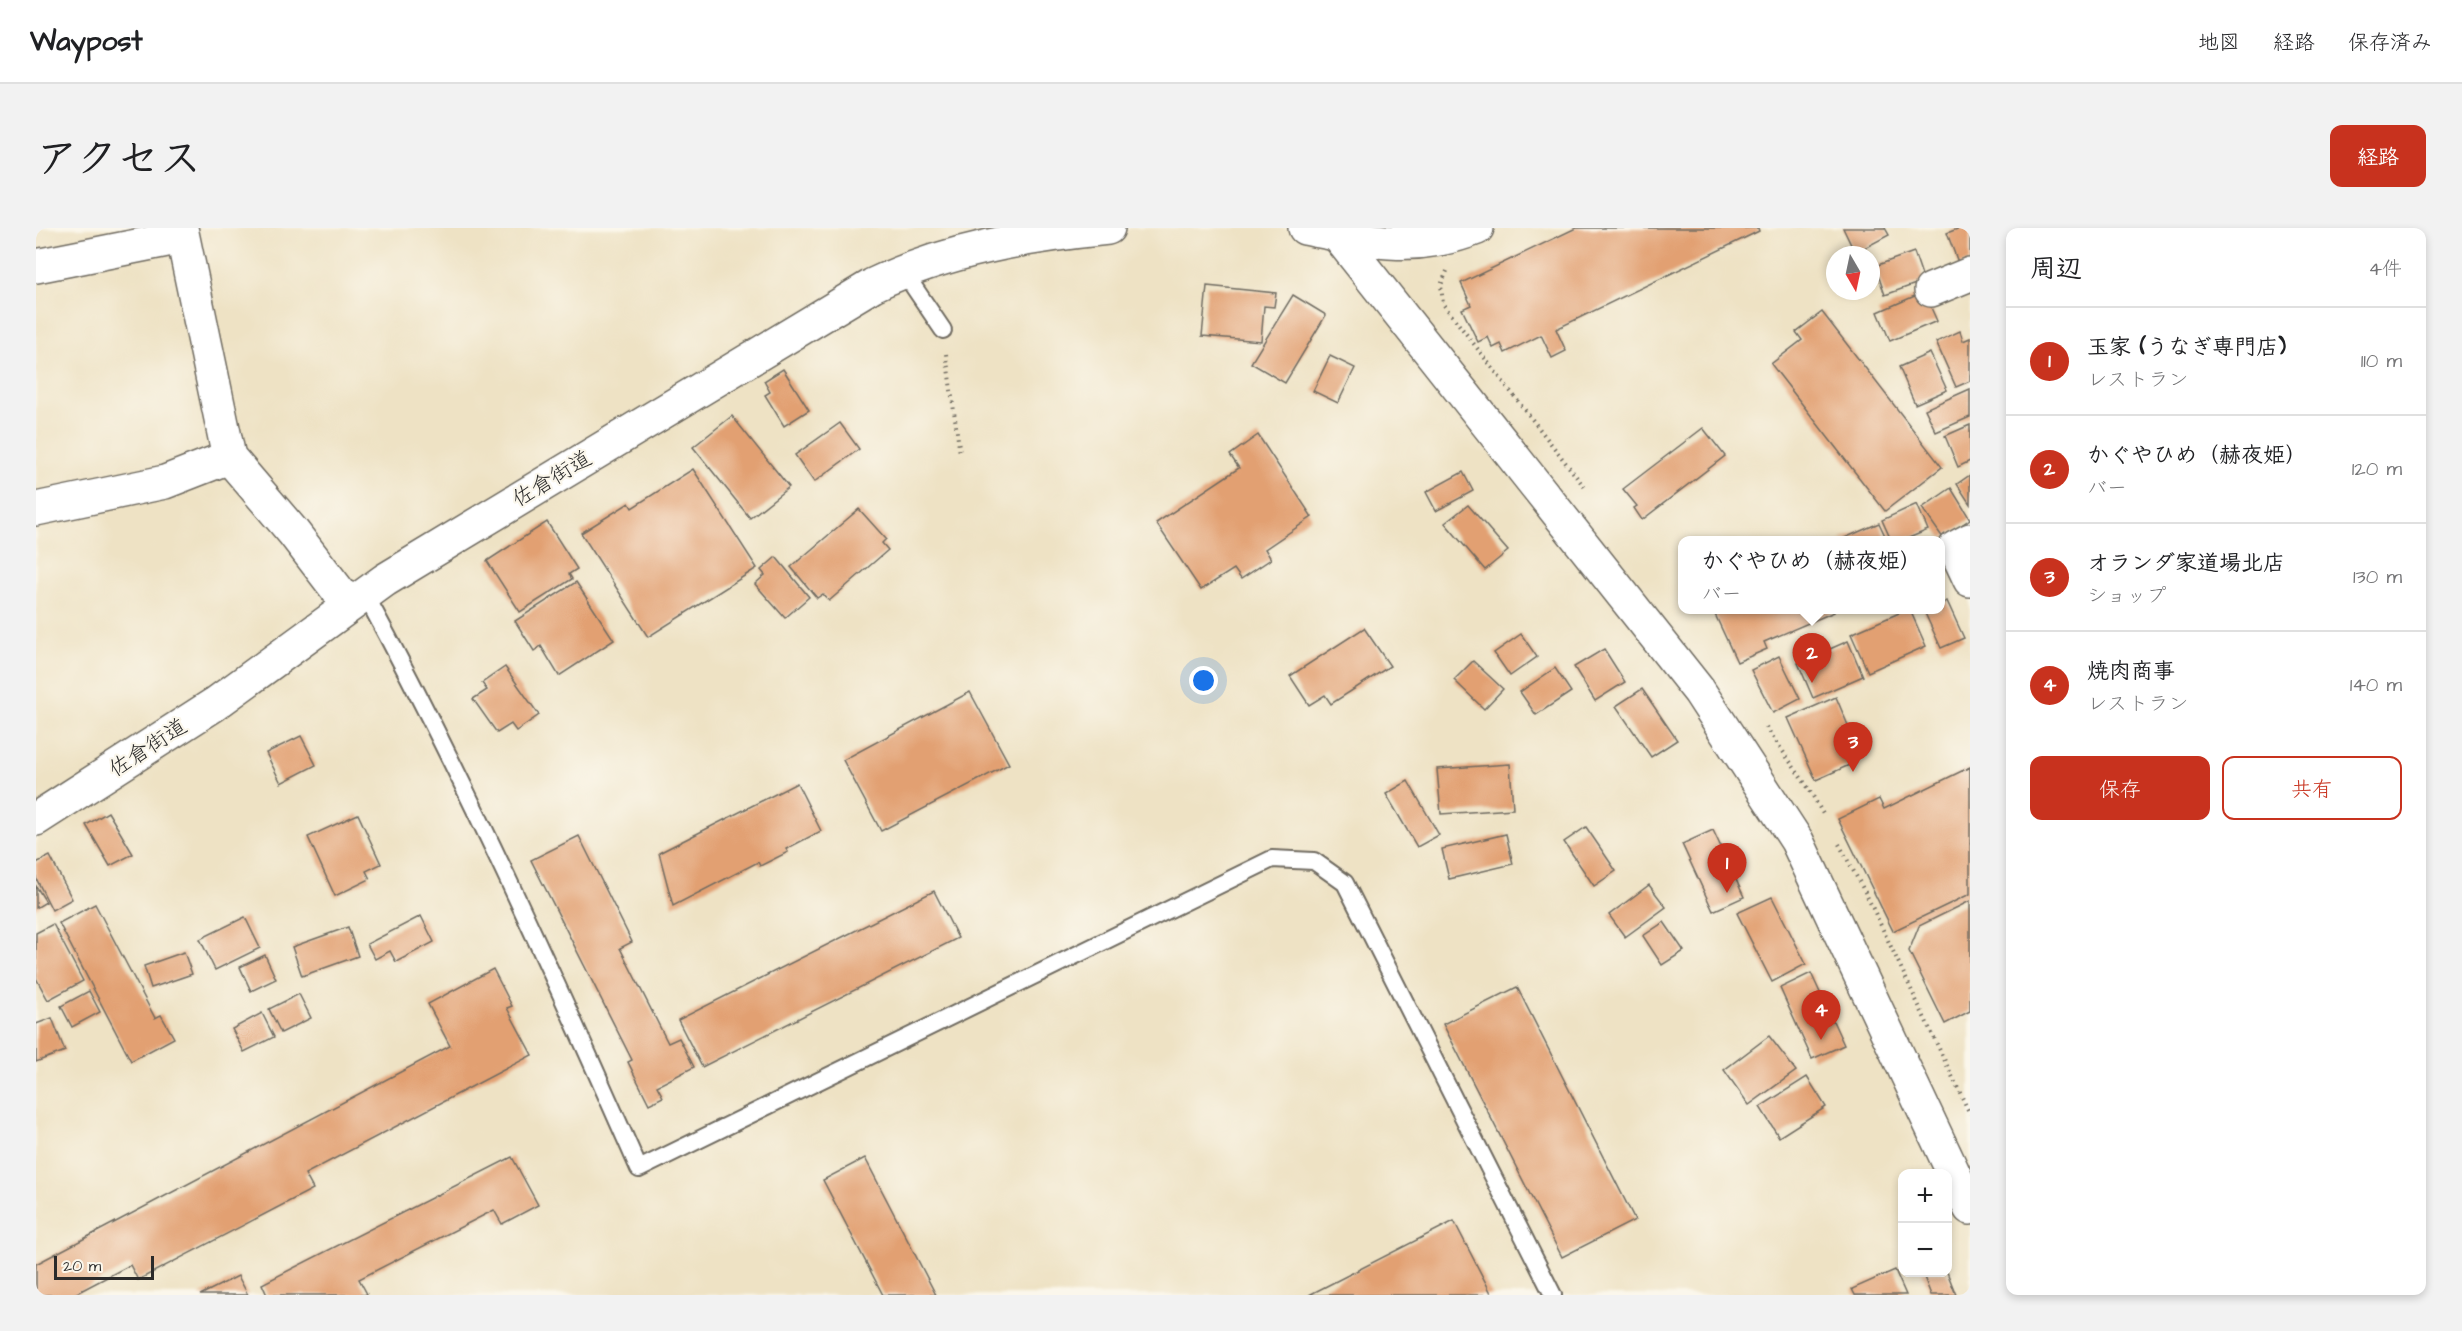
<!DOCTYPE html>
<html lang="ja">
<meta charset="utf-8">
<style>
body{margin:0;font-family:"Architects Daughter","Klee One",sans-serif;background:#f2f2f2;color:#202124}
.controls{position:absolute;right:18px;bottom:18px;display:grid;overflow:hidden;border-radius:12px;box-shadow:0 3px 9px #0003}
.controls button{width:54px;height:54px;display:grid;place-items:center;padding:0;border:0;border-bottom:2px solid #e0e0e0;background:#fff;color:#202124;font:30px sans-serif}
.compass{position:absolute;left:1790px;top:18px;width:54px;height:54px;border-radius:50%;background:#fff;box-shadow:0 3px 9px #0003;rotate:171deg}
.scale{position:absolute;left:18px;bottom:15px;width:100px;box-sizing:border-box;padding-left:6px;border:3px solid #2b2b2b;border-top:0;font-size:16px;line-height:21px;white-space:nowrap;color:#2b2b2b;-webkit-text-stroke:4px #fbf7ec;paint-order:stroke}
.you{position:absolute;left:1168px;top:453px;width:21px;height:21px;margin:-15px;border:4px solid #fff;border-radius:50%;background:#1a73e8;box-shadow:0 0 0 9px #1a73e833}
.badge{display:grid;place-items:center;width:39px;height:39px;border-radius:50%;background:#c8321e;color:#fff;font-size:20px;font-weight:700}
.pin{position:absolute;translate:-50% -50px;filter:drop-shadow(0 2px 3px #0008)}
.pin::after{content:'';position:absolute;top:32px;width:21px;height:18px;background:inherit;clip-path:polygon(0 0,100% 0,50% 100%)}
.popup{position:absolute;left:1642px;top:308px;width:267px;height:78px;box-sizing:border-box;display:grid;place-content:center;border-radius:12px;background:#fff;filter:drop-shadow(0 2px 4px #0005);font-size:20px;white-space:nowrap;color:#757577}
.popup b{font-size:22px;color:#202124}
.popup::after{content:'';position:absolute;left:50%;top:100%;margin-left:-12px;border:12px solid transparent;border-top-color:#fff}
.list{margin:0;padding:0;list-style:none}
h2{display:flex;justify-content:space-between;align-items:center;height:78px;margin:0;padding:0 24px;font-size:26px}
h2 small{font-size:20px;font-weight:400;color:#757577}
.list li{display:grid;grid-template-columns:39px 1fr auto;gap:18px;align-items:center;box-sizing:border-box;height:108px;padding:0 24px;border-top:2px solid #e0e0e0}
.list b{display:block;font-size:22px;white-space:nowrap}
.list p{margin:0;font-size:20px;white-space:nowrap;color:#757577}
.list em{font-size:20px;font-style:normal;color:#757577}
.actions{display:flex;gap:12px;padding:18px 24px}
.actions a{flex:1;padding:14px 0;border:2px solid #c8321e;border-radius:12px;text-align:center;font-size:21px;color:#c8321e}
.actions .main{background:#c8321e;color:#fff}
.map{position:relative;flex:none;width:1934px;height:1067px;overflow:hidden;border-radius:12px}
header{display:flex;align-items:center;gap:36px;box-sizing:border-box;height:84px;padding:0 30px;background:#fff;border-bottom:2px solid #e0e0e0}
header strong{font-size:28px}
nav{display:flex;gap:33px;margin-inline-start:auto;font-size:21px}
.intro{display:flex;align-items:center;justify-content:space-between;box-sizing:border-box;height:144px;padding:0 36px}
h1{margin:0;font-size:42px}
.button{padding:15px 27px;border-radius:12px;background:#c8321e;color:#fff;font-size:21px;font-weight:700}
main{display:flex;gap:36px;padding:0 36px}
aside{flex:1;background:#fff;border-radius:12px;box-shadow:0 3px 9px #0003}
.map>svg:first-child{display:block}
.building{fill:#e2a072}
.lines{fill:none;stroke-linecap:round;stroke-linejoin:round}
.lane-casing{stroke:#6f6b61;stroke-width:20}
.street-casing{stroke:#6f6b61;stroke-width:36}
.secondary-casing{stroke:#6f6b61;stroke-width:36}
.highway-casing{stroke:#6f6b61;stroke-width:36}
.path{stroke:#6f6b61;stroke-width:4;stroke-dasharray:1.5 4.5;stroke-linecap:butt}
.lane{stroke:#fff;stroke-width:16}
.street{stroke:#fff;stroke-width:33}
.secondary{stroke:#fff;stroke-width:33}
.highway{stroke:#fff;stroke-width:33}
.labels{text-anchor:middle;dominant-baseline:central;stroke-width:4.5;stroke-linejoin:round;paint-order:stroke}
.street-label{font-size:22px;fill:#2b2b2b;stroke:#fbf7ec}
</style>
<header>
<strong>Waypost</strong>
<nav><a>地図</a><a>経路</a><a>保存済み</a></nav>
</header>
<div class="intro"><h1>アクセス</h1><a class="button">経路</a></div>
<main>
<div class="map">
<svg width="1934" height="1067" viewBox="0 0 1934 1067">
<rect width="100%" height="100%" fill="#fbf7ec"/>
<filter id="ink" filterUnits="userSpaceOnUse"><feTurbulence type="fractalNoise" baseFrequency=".0167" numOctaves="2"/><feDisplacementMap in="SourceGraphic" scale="12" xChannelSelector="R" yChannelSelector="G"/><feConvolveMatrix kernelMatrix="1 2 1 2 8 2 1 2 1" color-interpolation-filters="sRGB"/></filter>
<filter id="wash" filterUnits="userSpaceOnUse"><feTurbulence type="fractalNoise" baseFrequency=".008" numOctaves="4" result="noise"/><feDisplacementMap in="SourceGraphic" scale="24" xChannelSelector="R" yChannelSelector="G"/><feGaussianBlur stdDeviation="1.35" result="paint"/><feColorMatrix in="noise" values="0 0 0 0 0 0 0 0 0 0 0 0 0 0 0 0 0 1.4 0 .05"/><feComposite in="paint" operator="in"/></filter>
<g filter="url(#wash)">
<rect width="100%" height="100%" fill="#eee2c4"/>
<g id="blocks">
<!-- building -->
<g class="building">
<path d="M1540,0H1722L1723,3L1520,101L1530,123L1516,130L1505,107L1469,125L1465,116L1457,120L1452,109L1442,114L1426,81L1435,77L1425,55Z"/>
<path d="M1807,0H1849L1853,7L1819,25Z"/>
<path d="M1924,0H1934V33L1923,37L1911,5Z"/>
<path d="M1878,24L1888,53L1849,67L1839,38Z"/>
<path d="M1171,58L1240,65L1238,79L1228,78L1225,113L1166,108Z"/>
<path d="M1888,64L1901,93L1854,113L1842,84Z"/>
<path d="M1257,67L1290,87L1249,155L1215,135Z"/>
<path d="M1786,84L1906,239L1849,283L1735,136L1766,112L1760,104Z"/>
<path d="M1924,103L1927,113L1934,110V153L1920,159L1900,114Z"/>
<path d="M1894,125L1911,162L1879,176L1863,139Z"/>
<path d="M1294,128L1319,140L1302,175L1277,163Z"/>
<path d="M747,141L773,182L748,198L729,167L734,164L728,153Z"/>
<path d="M1934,161V189L1900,204L1889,181Z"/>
<path d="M696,188L753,259L714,290L657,219Z"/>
<path d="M804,195L823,221L778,254L759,227Z"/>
<path d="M1934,197V233L1922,239L1909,208Z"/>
<path d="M1667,200L1689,228L1606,292L1598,280L1601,278L1587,261Z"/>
<path d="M1222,207L1276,289L1229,321L1235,331L1205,351L1198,341L1165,362L1120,295L1203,240L1194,227Z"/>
<path d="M657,241L721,340L612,409L545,305L593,275L596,280Z"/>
<path d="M1427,244L1437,263L1400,283L1390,264Z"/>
<path d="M1934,247V276L1921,256Z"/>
<path d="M1915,260L1934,291L1907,310L1886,280Z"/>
<path d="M1881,276L1892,302L1868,312H1855L1846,292Z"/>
<path d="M1432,277L1472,323L1449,342L1409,295Z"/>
<path d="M823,281L850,311L846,315L852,322L793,373L787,366L781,370L755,339Z"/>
<path d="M511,294L541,341L533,346L536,351L484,384L451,333Z"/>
<path d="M1843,295L1851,312H1804Z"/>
<path d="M740,329L773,369L749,390L719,356L729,347L725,342Z"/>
<path d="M540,354L578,412L523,448L505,418L498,423L479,393Z"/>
<path d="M1911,373L1928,410L1905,420L1888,383L1905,382V376Z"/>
<path d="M1677,382H1797L1798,384L1728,414L1731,421L1701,434Z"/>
<path d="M1870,382H1874L1890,418L1832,444L1815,406Z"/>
<path d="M1328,400L1354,438L1295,476L1289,467L1273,477L1254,448Z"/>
<path d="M1485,406L1501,429L1474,448L1458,425Z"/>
<path d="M1812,413L1827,448L1777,470L1762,435Z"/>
<path d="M1568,421L1589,454L1559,473L1538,439Z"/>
<path d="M1743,428L1764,471L1737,485L1715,442Z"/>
<path d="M1437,433L1467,461L1448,481L1418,452Z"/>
<path d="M469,439L503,487L480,503L475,496L461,505L437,471L451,462L446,455Z"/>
<path d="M1519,440L1535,464L1500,487L1484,464Z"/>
<path d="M1606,461L1641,512L1615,529L1580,478Z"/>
<path d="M934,464L973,536L845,603L807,532Z"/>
<path d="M1800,469L1819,514L1813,517L1820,534L1780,552L1752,490Z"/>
<path d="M265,508L280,537L245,555L230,525Z"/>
<path d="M1474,536L1477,581L1405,586L1401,541Z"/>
<path d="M1934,539V666L1857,703L1802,591L1843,571L1848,581Z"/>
<path d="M1372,553L1403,607L1381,619L1350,566Z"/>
<path d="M761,555L785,603L750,621L752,624L724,638L722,634L637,678L623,625Z"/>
<path d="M72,584L97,626L74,638L50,597Z"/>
<path d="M322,586L345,636L330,643L334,651L299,668L272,609Z"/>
<path d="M1550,599L1580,643L1558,658L1528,614Z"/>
<path d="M1677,602L1708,669L1677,683L1646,616Z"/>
<path d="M1470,606L1477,636L1413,651L1406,621Z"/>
<path d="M543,608L596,714L584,720L632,815L643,810L658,839L621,858L627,869L613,876L592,834L596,832L495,632Z"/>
<path d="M14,628L36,671L16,682L0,650V635Z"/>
<path d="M1613,657L1630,679L1589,709L1573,687Z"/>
<path d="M0,658L10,674L0,680Z"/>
<path d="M898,663L922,710L666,839L642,792Z"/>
<path d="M1736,669L1770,736L1736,754L1701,685Z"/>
<path d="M1934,673V783L1909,796L1873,723L1883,698Z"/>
<path d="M59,676L119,790L125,787L138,810L95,833L23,695Z"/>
<path d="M385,688L398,714L360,734L354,723L339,731L331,716Z"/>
<path d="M209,689L224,720L179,742L164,711Z"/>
<path d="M1628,694L1648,723L1626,737L1607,708Z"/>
<path d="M17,696L47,753L12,772L0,750V705Z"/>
<path d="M312,699L322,728L266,748L256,719Z"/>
<path d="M148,724L156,746L115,760L108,738Z"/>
<path d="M229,727L240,751L215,763L204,739Z"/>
<path d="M457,741L476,778L471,780L496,827L269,946L277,961L102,1052L94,1037L37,1067H0V1036L414,818L392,776Z"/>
<path d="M1775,745L1808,817L1776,831L1744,760Z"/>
<path d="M1481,759L1599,992L1526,1029L1407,796Z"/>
<path d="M53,763L64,784L36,799L25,778Z"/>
<path d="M263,766L275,790L245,805L233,781Z"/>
<path d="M226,785L238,809L208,824L196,801Z"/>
<path d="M16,790L29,823L0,834V796Z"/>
<path d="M1733,808L1760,843L1713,877L1688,842Z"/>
<path d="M1771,849L1790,879L1743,909L1724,879Z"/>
<path d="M476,929L502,977L466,996L458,982L323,1051L331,1066L328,1067H231L226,1056Z"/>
<path d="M829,930L900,1067H847L787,952Z"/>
<path d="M1418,993L1456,1067H1273Z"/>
<path d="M1859,1042L1870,1067H1819L1816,1061Z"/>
<path d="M1886,1044H1911L1920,1067H1895Z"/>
<path d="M202,1048L212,1067H164Z"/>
</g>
</g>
</g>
<g filter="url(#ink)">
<use href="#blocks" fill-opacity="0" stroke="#6f6b61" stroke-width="1.5"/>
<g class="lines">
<defs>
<g id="lane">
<path d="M867,43L907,102"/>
<path d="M329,366C430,553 517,746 603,941L1236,631L1278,633L1309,655L1517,1067"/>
</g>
<g id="street">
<path d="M145,0L193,229L257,304L313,377"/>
<path d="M0,38L146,9"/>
<path d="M1895,62L1934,46"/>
<path d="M0,281L129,254L193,229"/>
<path d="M1934,312L1919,320L1934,352"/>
</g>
<path id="secondary" d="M1296,0L1663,463L1761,613L1934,980"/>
<g id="highway">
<path d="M1269,0C1334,13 1376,25 1441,0"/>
<path d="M0,591L179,476L349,352L837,57C910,22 992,8 1072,0"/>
</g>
</defs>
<!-- lane casing -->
<use href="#lane" class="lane-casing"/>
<!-- street casing -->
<use href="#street" class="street-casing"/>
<!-- secondary casing -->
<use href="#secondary" class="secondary-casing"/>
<!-- highway casing -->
<use href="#highway" class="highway-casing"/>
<!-- path -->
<g class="path">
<path d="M1411,43L1405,57L1407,76L1550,261"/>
<path d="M910,126L924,226"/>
<path d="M1730,499L1773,561L1787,586"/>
<path d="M1803,616L1831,668L1934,886"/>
</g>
<!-- lane -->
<use href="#lane" class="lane"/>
<!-- street -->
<use href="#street" class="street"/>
<!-- secondary -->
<use href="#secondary" class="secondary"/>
<!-- highway -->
<use href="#highway" class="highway"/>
</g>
</g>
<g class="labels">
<!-- street labels -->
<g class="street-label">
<text transform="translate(516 251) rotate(-31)">佐倉街道</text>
<text transform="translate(112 520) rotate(-33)">佐倉街道</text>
</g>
</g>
</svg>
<div class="controls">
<button>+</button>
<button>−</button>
</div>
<svg class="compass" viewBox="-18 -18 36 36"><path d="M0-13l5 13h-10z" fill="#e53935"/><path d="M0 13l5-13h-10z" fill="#757577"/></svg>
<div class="scale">20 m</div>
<div class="you"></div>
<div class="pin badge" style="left:1691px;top:665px">1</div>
<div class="pin badge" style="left:1776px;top:455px">2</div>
<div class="popup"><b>かぐやひめ（赫夜姫）</b>バー</div>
<div class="pin badge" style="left:1817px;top:544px">3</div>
<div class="pin badge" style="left:1785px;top:812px">4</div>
</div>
<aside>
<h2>周辺<small>4件</small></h2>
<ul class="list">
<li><span class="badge">1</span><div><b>玉家 (うなぎ専門店)</b><p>レストラン</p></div><em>110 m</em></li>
<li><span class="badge">2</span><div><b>かぐやひめ（赫夜姫）</b><p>バー</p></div><em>120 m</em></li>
<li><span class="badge">3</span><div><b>オランダ家道場北店</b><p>ショップ</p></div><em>130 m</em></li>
<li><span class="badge">4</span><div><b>焼肉商事</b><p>レストラン</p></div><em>140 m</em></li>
</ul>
<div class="actions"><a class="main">保存</a><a>共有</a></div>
</aside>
</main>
